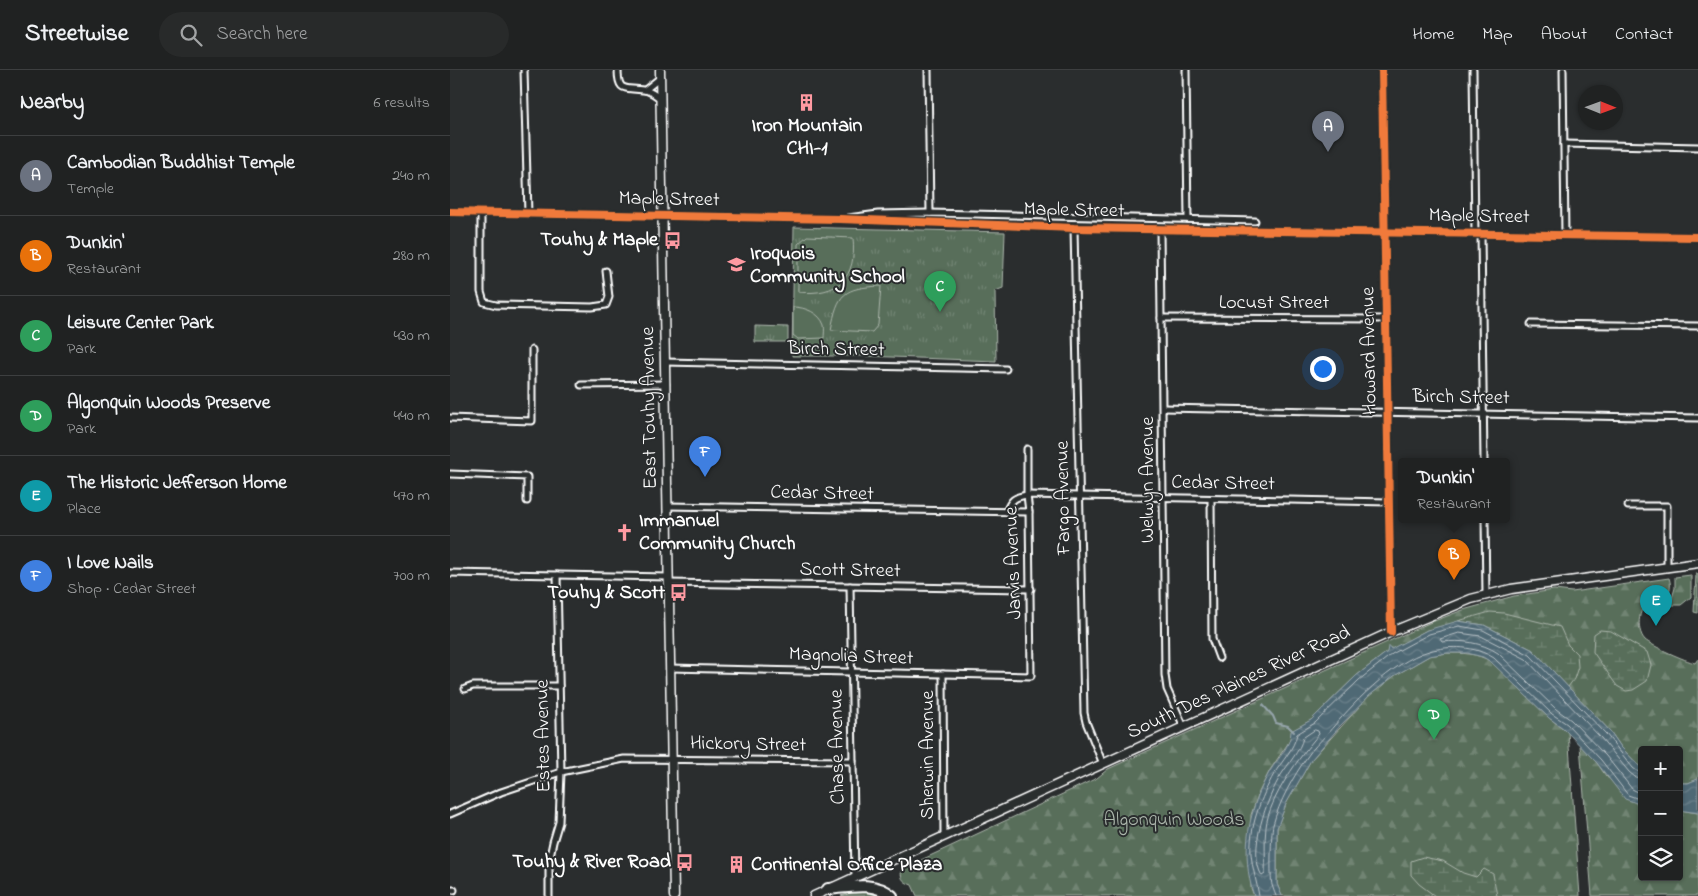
<!DOCTYPE html>
<meta charset="utf-8">
<style>
body{margin:0;font-family:"Indie Flower",sans-serif;background:#282a2a;color:#f1f3f6}
.controls{position:absolute;right:15px;bottom:15px;display:grid;overflow:hidden;border-radius:5px;box-shadow:0 1px 4px #0004}
.controls button{width:45px;height:45px;display:grid;place-items:center;padding:0;border:0;border-bottom:1px solid #3d3f40;background:#202222;color:#f1f3f6;font:25px sans-serif}
.compass{position:absolute;left:1128px;top:15px;width:45px;height:45px;border-radius:50%;background:#202222;box-shadow:0 1px 4px #0004;rotate:91deg}
.you{position:absolute;left:872px;top:298px;width:18px;height:18px;margin:-12px;border:4px solid #fff;border-radius:50%;background:#1a73e8;box-shadow:0 0 0 8px #1a73e833}
.badge{display:grid;place-items:center;width:32px;height:32px;border-radius:50%;background:#b45309;color:#fff;font-size:16px;font-weight:700}
.pin{position:absolute;translate:-50% -41px;filter:drop-shadow(0 1px 2px #0008)}
.pin::after{content:'';position:absolute;top:26px;width:18px;height:15px;background:inherit;clip-path:polygon(0 0,100% 0,50% 100%)}
.popup{position:absolute;left:948px;top:388px;width:112px;height:65px;box-sizing:border-box;display:grid;place-content:center;border-radius:5px;background:#202222;filter:drop-shadow(0 1px 4px #0005);font-size:16px;white-space:nowrap;color:#a2a4a5}
.popup b{font-size:19px;color:#f1f3f6}
.popup::after{content:'';position:absolute;left:50%;top:100%;margin-left:-10px;border:10px solid transparent;border-top-color:#202222}
.list{margin:0;padding:0;list-style:none}
h2{display:flex;justify-content:space-between;align-items:center;height:65px;margin:0;padding:0 20px;font-size:21px}
h2 small{font-size:16px;font-weight:400;color:#a2a4a5}
.list li{display:grid;grid-template-columns:32px 1fr auto;gap:15px;align-items:center;box-sizing:border-box;height:80px;padding:0 20px;border-top:1px solid #3d3f40}
.list b{display:block;font-size:19px;white-space:nowrap}
.list p{margin:0;font-size:16px;white-space:nowrap;color:#a2a4a5}
.list em{font-size:16px;font-style:normal;color:#a2a4a5}
.icon{flex:none;width:28px;height:28px;fill:none;stroke:currentColor;stroke-width:2;stroke-linecap:round;stroke-linejoin:round}
.map{position:relative;flex:none;width:1248px;height:826px;overflow:hidden}
header{display:flex;align-items:center;gap:30px;box-sizing:border-box;height:70px;padding:0 25px;background:#202222;border-bottom:1px solid #3d3f40}
header strong{font-size:24px}
nav{display:flex;gap:28px;margin-inline-start:auto;font-size:18px}
.search{width:350px;height:45px;background:#282a2a;display:flex;align-items:center;gap:12px;box-sizing:border-box;padding:0 18px;border-radius:28px;color:#a2a4a5;font-size:19px}
main{display:flex}
aside{flex:1;background:#202222}
.map>svg:first-child{display:block}
.grass{fill:url(#grass-tufts);stroke:#acb6ac}
.forest{fill:url(#forest-firs);stroke:#acb6ac}
.wetland{fill:url(#wetland-marsh);stroke:#acb6ac}
.garden{fill:#586e5a;stroke:#acb6ac}
.water{fill:url(#water-waves);stroke:#96a5ac}
.lines{fill:none;stroke-linecap:round;stroke-linejoin:round}
.shore{stroke:#b9c3c8;stroke-width:1}
.stream{stroke:#96a5ac;stroke-width:2}
.street-casing{stroke:#fff;stroke-width:9}
.secondary-casing{stroke:#fff;stroke-width:11}
.highway-casing{stroke:#fff;stroke-width:14}
.street{stroke:#2a2d2e;stroke-width:5}
.secondary{stroke:#2a2d2e;stroke-width:8}
.highway{stroke:#2a2d2e;stroke-width:10}
.cycleway-casing{stroke:#2a2d2e;stroke-width:11}
.cycleway{stroke:#f17a3a;stroke-width:8}
.labels{text-anchor:middle;dominant-baseline:central;stroke-width:4;stroke-linejoin:round;paint-order:stroke}
.poi-label{font-size:20px;font-weight:bold;fill:#fff;stroke:#2a2d2e;text-anchor:end}
.street-label{font-size:20px;fill:#fff;stroke:#2a2d2e}
.park-label{font-size:20px;fill:#acb6ac;stroke:#2a2d2e}
</style>
<header>
<strong>Streetwise</strong>
<div class="search"><svg class="icon" aria-label="search" viewBox="0 0 24 24"><circle cx="10" cy="10" r="6"/><path d="M15 15l6 6"/></svg>Search here</div>
<nav><a>Home</a><a>Map</a><a>About</a><a>Contact</a></nav>
</header>
<main>
<aside>
<h2>Nearby<small>6 results</small></h2>
<ul class="list">
<li><span class="badge" style="background:#6b7280">A</span><div><b>Cambodian Buddhist Temple</b><p>Temple</p></div><em>240 m</em></li>
<li><span class="badge" style="background:#e8710a">B</span><div><b>Dunkin'</b><p>Restaurant</p></div><em>280 m</em></li>
<li><span class="badge" style="background:#2e9e5b">C</span><div><b>Leisure Center Park</b><p>Park</p></div><em>430 m</em></li>
<li><span class="badge" style="background:#2e9e5b">D</span><div><b>Algonquin Woods Preserve</b><p>Park</p></div><em>440 m</em></li>
<li><span class="badge" style="background:#0f9aa8">E</span><div><b>The Historic Jefferson Home</b><p>Place</p></div><em>470 m</em></li>
<li><span class="badge" style="background:#3f7fe0">F</span><div><b>I Love Nails</b><p>Shop · Cedar Street</p></div><em>700 m</em></li>
</ul>
</aside>
<div class="map">
<svg width="1248" height="826" viewBox="0 0 1248 826">
<defs>
<pattern id="grass-tufts" width="24" height="20" patternUnits="userSpaceOnUse" patternTransform="scale(1.25)"><rect width="24" height="20" fill="#586e5a"/><path d="M3 7l-1-3M5 7V3M7 7l1-3M15 17l-1-3M17 17v-4M19 17l1-3" fill="none" stroke="#718473"/></pattern>
<pattern id="forest-firs" width="22" height="20" patternUnits="userSpaceOnUse" patternTransform="scale(1.25)"><rect width="22" height="20" fill="#586e5a"/><path d="M5 1l3.5 6h-7zM16 11l3.5 6h-7z" fill="#718473"/></pattern>
<pattern id="wetland-marsh" width="20" height="14" patternUnits="userSpaceOnUse" patternTransform="scale(1.25)"><rect width="20" height="14" fill="#586e5a"/><path d="M1 5h8M5 5V1M11 12h8M15 12V8" fill="none" stroke="#718473"/></pattern>
<pattern id="water-waves" width="16" height="10" patternUnits="userSpaceOnUse" patternTransform="scale(1.25)"><rect width="16" height="10" fill="#506975"/><path d="M0 5q4-4 8 0t8 0" fill="none" stroke="#6a808a"/></pattern>
</defs>
<rect width="100%" height="100%" fill="#2a2d2e"/>
<filter id="ink" filterUnits="userSpaceOnUse"><feTurbulence type="fractalNoise" baseFrequency=".02" numOctaves="2"/><feDisplacementMap in="SourceGraphic" scale="10" xChannelSelector="R" yChannelSelector="G"/><feConvolveMatrix kernelMatrix="1 2 1 2 8 2 1 2 1" color-interpolation-filters="sRGB"/></filter>
<g filter="url(#ink)">
<!-- grass -->
<g class="grass">
<path d="M344,157L555,162L553,218L545,221L546,291L415,286H342Z"/>
<path d="M305,256L338,257V272H305Z"/>
<path d="M410,820L431,822L432,826H391Z"/>
</g>
<!-- forest -->
<g class="forest">
<path d="M1246,504H1248V543L1244,542Z"/>
<path d="M1241,505V527L1231,535H1220L1225,518V507Z"/>
<path d="M1219,508C1222,517 1220,522 1214,528C1211,529 1206,528 1203,530C1188,534 1185,559 1195,570C1202,576 1236,591 1245,593L1248,589V709L1238,713H1229V680H1192V699L1171,677L1160,661L1083,580L1034,555L977,560L937,582L906,606L861,650L842,661L841,669L820,700L809,722L801,745V818L804,826H467L462,815C454,812 451,810 451,801L454,798L647,708L658,699L979,553L1013,540L1064,526L1104,520L1122,522Z"/>
<path d="M997,583C1013,583 1027,583 1042,592L1099,648L1118,662L1130,826H832L827,814V758L836,734L861,690L919,626L944,606L979,586Z"/>
<path d="M1130,675L1147,693L1156,706L1189,735H1192V807H1229V740L1248,743V826H1142Z"/>
</g>
<!-- wetland -->
<g class="wetland">
<path d="M1040,542L1054,543L1110,557L1118,575L1127,584L1128,597L1124,609L1118,617L1083,580L1034,555L1008,551Z"/>
<path d="M1150,560L1161,561L1197,582L1201,595L1197,611L1183,620L1176,621L1167,616L1143,582L1144,564Z"/>
<path d="M973,787L993,791L1013,803L1026,807L1034,799L1043,804L1047,826H985L969,814L961,805V791Z"/>
</g>
<!-- garden -->
<g class="garden">
<path d="M357,166L403,168C407,208 388,226 348,222V174Z"/>
<path d="M431,216L428,255L422,262L381,260C388,223 393,218 431,216Z"/>
<path d="M343,237C355,237 370,243 374,255C375,259 374,265 374,268L348,269L343,265Z"/>
</g>
<!-- water -->
<g class="water">
<path d="M1008,551L1034,555L1083,580L1160,661L1171,677L1192,699V735L1175,729L1147,693L1113,658L1099,648L1041,592L1033,587L1017,583H997L979,586L944,606L919,626L891,655L861,690L836,734L827,758V814L832,826H804C790,783 798,739 820,701C828,688 841,676 841,661L861,650L906,606L937,582L938,577H940L941,579L977,560Z"/>
<path d="M1248,709V743L1229,740V713H1238Z"/>
</g>
<g class="lines">
<!-- shore -->
<g class="shore">
<path d="M865,660L868,661L869,664C850,686 819,728 816,757C814,772 816,789 815,804L812,806C797,781 817,728 831,705C838,694 850,681 853,668Z"/>
<path d="M1192,708L1185,707L1179,702L1151,668L1076,589L1031,566L1009,563L990,569L992,572C1012,570 1031,572 1048,583L1106,639L1121,650L1156,686L1182,719L1192,724"/>
<path d="M809,826C807,812 802,798 801,784C799,758 811,727 824,704C832,691 844,679 847,664L865,653L909,610L942,584L979,564L1009,556L1033,560L1080,585L1156,664L1183,698L1187,701L1192,702"/>
<path d="M826,826C825,823 823,819 822,815C820,808 821,762 823,755C829,732 843,707 857,687C862,679 870,672 877,664C901,636 941,592 979,581C1001,575 1025,576 1044,588L1102,644L1117,654L1151,690L1178,725L1192,730"/>
</g>
<!-- stream -->
<path class="stream" d="M813,635L823,646L826,653L838,656L844,662"/>
<defs>
<g id="street">
<path d="M74,0L78,144"/>
<path d="M168,0C168,23 175,17 193,20C200,20 205,25 211,29"/>
<path d="M478,0L480,143"/>
<path d="M736,0L738,149"/>
<path d="M932,0L941,562"/>
<path d="M1023,0L1025,164"/>
<path d="M1113,0L1115,165"/>
<path d="M195,20L210,8"/>
<path d="M1114,74L1248,77"/>
<path d="M0,142L390,149L624,158L1248,167"/>
<path d="M31,143V222L34,232L46,235L142,237L156,235L159,227L156,201"/>
<path d="M398,148L428,144L480,143L805,151"/>
<path d="M624,158L634,643L636,652L653,694"/>
<path d="M710,159L715,605L717,619L734,657"/>
<path d="M1031,164L1034,391"/>
<path d="M711,248L936,249"/>
<path d="M1081,254L1248,256"/>
<path d="M215,292L556,299"/>
<path d="M131,315L216,314"/>
<path d="M713,338L1248,348"/>
<path d="M0,348L82,351V280"/>
<path d="M0,404L77,407V431"/>
<path d="M761,429L762,569L769,588"/>
<path d="M218,436L579,442"/>
<path d="M1178,436H1217V498"/>
<path d="M556,442C561,430 564,427 577,425L939,432"/>
<path d="M1035,449L1036,525"/>
<path d="M0,503L219,507"/>
<path d="M219,513L581,519"/>
<path d="M400,516L405,807"/>
<path d="M220,598L581,606L579,442L577,425V379"/>
<path d="M493,604L494,766"/>
<path d="M15,619L23,616H109"/>
<path d="M0,744L51,722L111,702L174,689L403,691"/>
<path d="M0,820H4"/>
<path d="M99,826V791L103,772L109,752L111,702L107,505"/>
</g>
<g id="secondary">
<path d="M210,0L224,826"/>
<path d="M364,826L941,562L1021,529L1061,519L1248,493"/>
</g>
<path id="highway" d="M378,819C400,817 424,811 442,826"/>
</defs>
<!-- street casing -->
<use href="#street" class="street-casing"/>
<!-- secondary casing -->
<use href="#secondary" class="secondary-casing"/>
<!-- highway casing -->
<use href="#highway" class="highway-casing"/>
<!-- street -->
<use href="#street" class="street"/>
<!-- secondary -->
<use href="#secondary" class="secondary"/>
<!-- highway -->
<use href="#highway" class="highway"/>
<defs>
<g id="cycleway">
<path d="M932,0L941,562"/>
<path d="M0,142L390,149L624,158L1248,167"/>
</g>
</defs>
<!-- cycleway casing -->
<use href="#cycleway" class="cycleway-casing"/>
<!-- cycleway -->
<use href="#cycleway" class="cycleway"/>
</g>
</g>
<!-- icons -->
<defs>
<symbol id="building-bare" viewBox="-9 -9 18 18"><path d="M-4-6H4V6H1V3H-1V6H-4ZM-2.5-4.3h1.7v1.8h-1.7ZM.8-4.3h1.7v1.8H.8ZM-2.5-1h1.7V.8h-1.7ZM.8-1h1.7V.8H.8Z" fill="#ff9aa2" stroke="#2a2d2e" stroke-width="2.5" paint-order="stroke"/></symbol>
<symbol id="bus-bare" viewBox="-9 -9 18 18"><path d="M-5-6H5V4H4V6H2V4H-2V6H-4V4H-5ZM-3.5-4V0h7V-4ZM-3.5 1.2v1.5H-2V1.2ZM2 1.2v1.5H3.5V1.2Z" fill="#ff9aa2" stroke="#2a2d2e" stroke-width="2.5" paint-order="stroke"/></symbol>
<symbol id="school-bare" viewBox="-9 -9 18 18"><path d="M0-5L7-2L0 1L-7-2ZM-4 1L0 2.5L4 1V4Q0 6-4 4Z" fill="#ff9aa2" stroke="#2a2d2e" stroke-width="2.5" paint-order="stroke"/></symbol>
<symbol id="church-bare" viewBox="-9 -9 18 18"><path d="M-1.2-6h2.4v3.5h3.3v2.4h-3.3V6h-2.4V-.1h-3.3v-2.4h3.3Z" fill="#ff9aa2" stroke="#2a2d2e" stroke-width="2.5" paint-order="stroke"/></symbol>
</defs>
<g fill-rule="evenodd">
<use href="#building-bare" x="344" y="20" width="25" height="25"/>
<use href="#bus-bare" x="210" y="158" width="25" height="25"/>
<use href="#school-bare" x="274" y="182" width="25" height="25"/>
<use href="#church-bare" x="162" y="450" width="25" height="25"/>
<use href="#bus-bare" x="216" y="510" width="25" height="25"/>
<use href="#bus-bare" x="222" y="780" width="25" height="25"/>
<use href="#building-bare" x="274" y="782" width="25" height="25"/>
</g>
<g class="labels">
<!-- poi labels -->
<g class="poi-label">
<text x="357" y="56" text-anchor="middle">Iron Mountain<tspan x="357" dy="23">CHI-1</tspan></text>
<text x="208" y="170">Touhy &amp; Maple</text>
<text x="300" y="184" text-anchor="start">Iroquois<tspan x="300" dy="23">Community School</tspan></text>
<text x="189" y="451" text-anchor="start">Immanuel<tspan x="189" dy="23">Community Church</tspan></text>
<text x="215" y="523">Touhy &amp; Scott</text>
<text x="221" y="792">Touhy &amp; River Road</text>
<text x="301" y="795" text-anchor="start">Continental Office Plaza</text>
</g>
<!-- street labels -->
<g class="street-label">
<text transform="translate(219 130) rotate(1)">Maple Street</text>
<text transform="translate(624 141) rotate(1)">Maple Street</text>
<text transform="translate(1029 147) rotate(1)">Maple Street</text>
<text x="824" y="233">Locust Street</text>
<text transform="translate(386 280) rotate(1)">Birch Street</text>
<text transform="translate(920 281) rotate(-91)">Howard Avenue</text>
<text transform="translate(1011 328) rotate(1)">Birch Street</text>
<text transform="translate(200 338) rotate(-91)">East Touhy Avenue</text>
<text transform="translate(698 410) rotate(-90)">Welwyn Avenue</text>
<text transform="translate(773 414) rotate(1)">Cedar Street</text>
<text transform="translate(372 424) rotate(1)">Cedar Street</text>
<text transform="translate(614 428) rotate(-91)">Fargo Avenue</text>
<text transform="translate(564 493) rotate(-92)">Jarvis Avenue</text>
<text transform="translate(400 501) rotate(1)">Scott Street</text>
<text transform="translate(401 587) rotate(2)">Magnolia Street</text>
<text transform="translate(789 613) rotate(-25)">South Des Plaines River Road</text>
<text transform="translate(94 666) rotate(-91)">Estes Avenue</text>
<text transform="translate(298 675) rotate(1)">Hickory Street</text>
<text transform="translate(388 677) rotate(-91)">Chase Avenue</text>
<text transform="translate(478 685) rotate(-90)">Sherwin Avenue</text>
</g>
<!-- park labels -->
<g class="park-label">
<text x="724" y="750">Algonquin Woods</text>
</g>
</g>
</svg>
<div class="controls">
<button>+</button>
<button>−</button>
<button><svg class="icon" aria-label="layers" viewBox="0 0 24 24"><path d="M12 4l9 5-9 5-9-5zM3 14l9 5 9-5"/></svg></button>
</div>
<svg class="compass" viewBox="-18 -18 36 36"><path d="M0-13l5 13h-10z" fill="#e53935"/><path d="M0 13l5-13h-10z" fill="#a2a4a5"/></svg>
<div class="you"></div>
<div class="pin badge" style="left:878px;top:82px;background:#6b7280">A</div>
<div class="pin badge" style="left:1004px;top:510px;background:#e8710a">B</div>
<div class="popup"><b>Dunkin'</b>Restaurant</div>
<div class="pin badge" style="left:490px;top:242px;background:#2e9e5b">C</div>
<div class="pin badge" style="left:984px;top:670px;background:#2e9e5b">D</div>
<div class="pin badge" style="left:1206px;top:556px;background:#0f9aa8">E</div>
<div class="pin badge" style="left:255px;top:407px;background:#3f7fe0">F</div>
</div>
</main>
